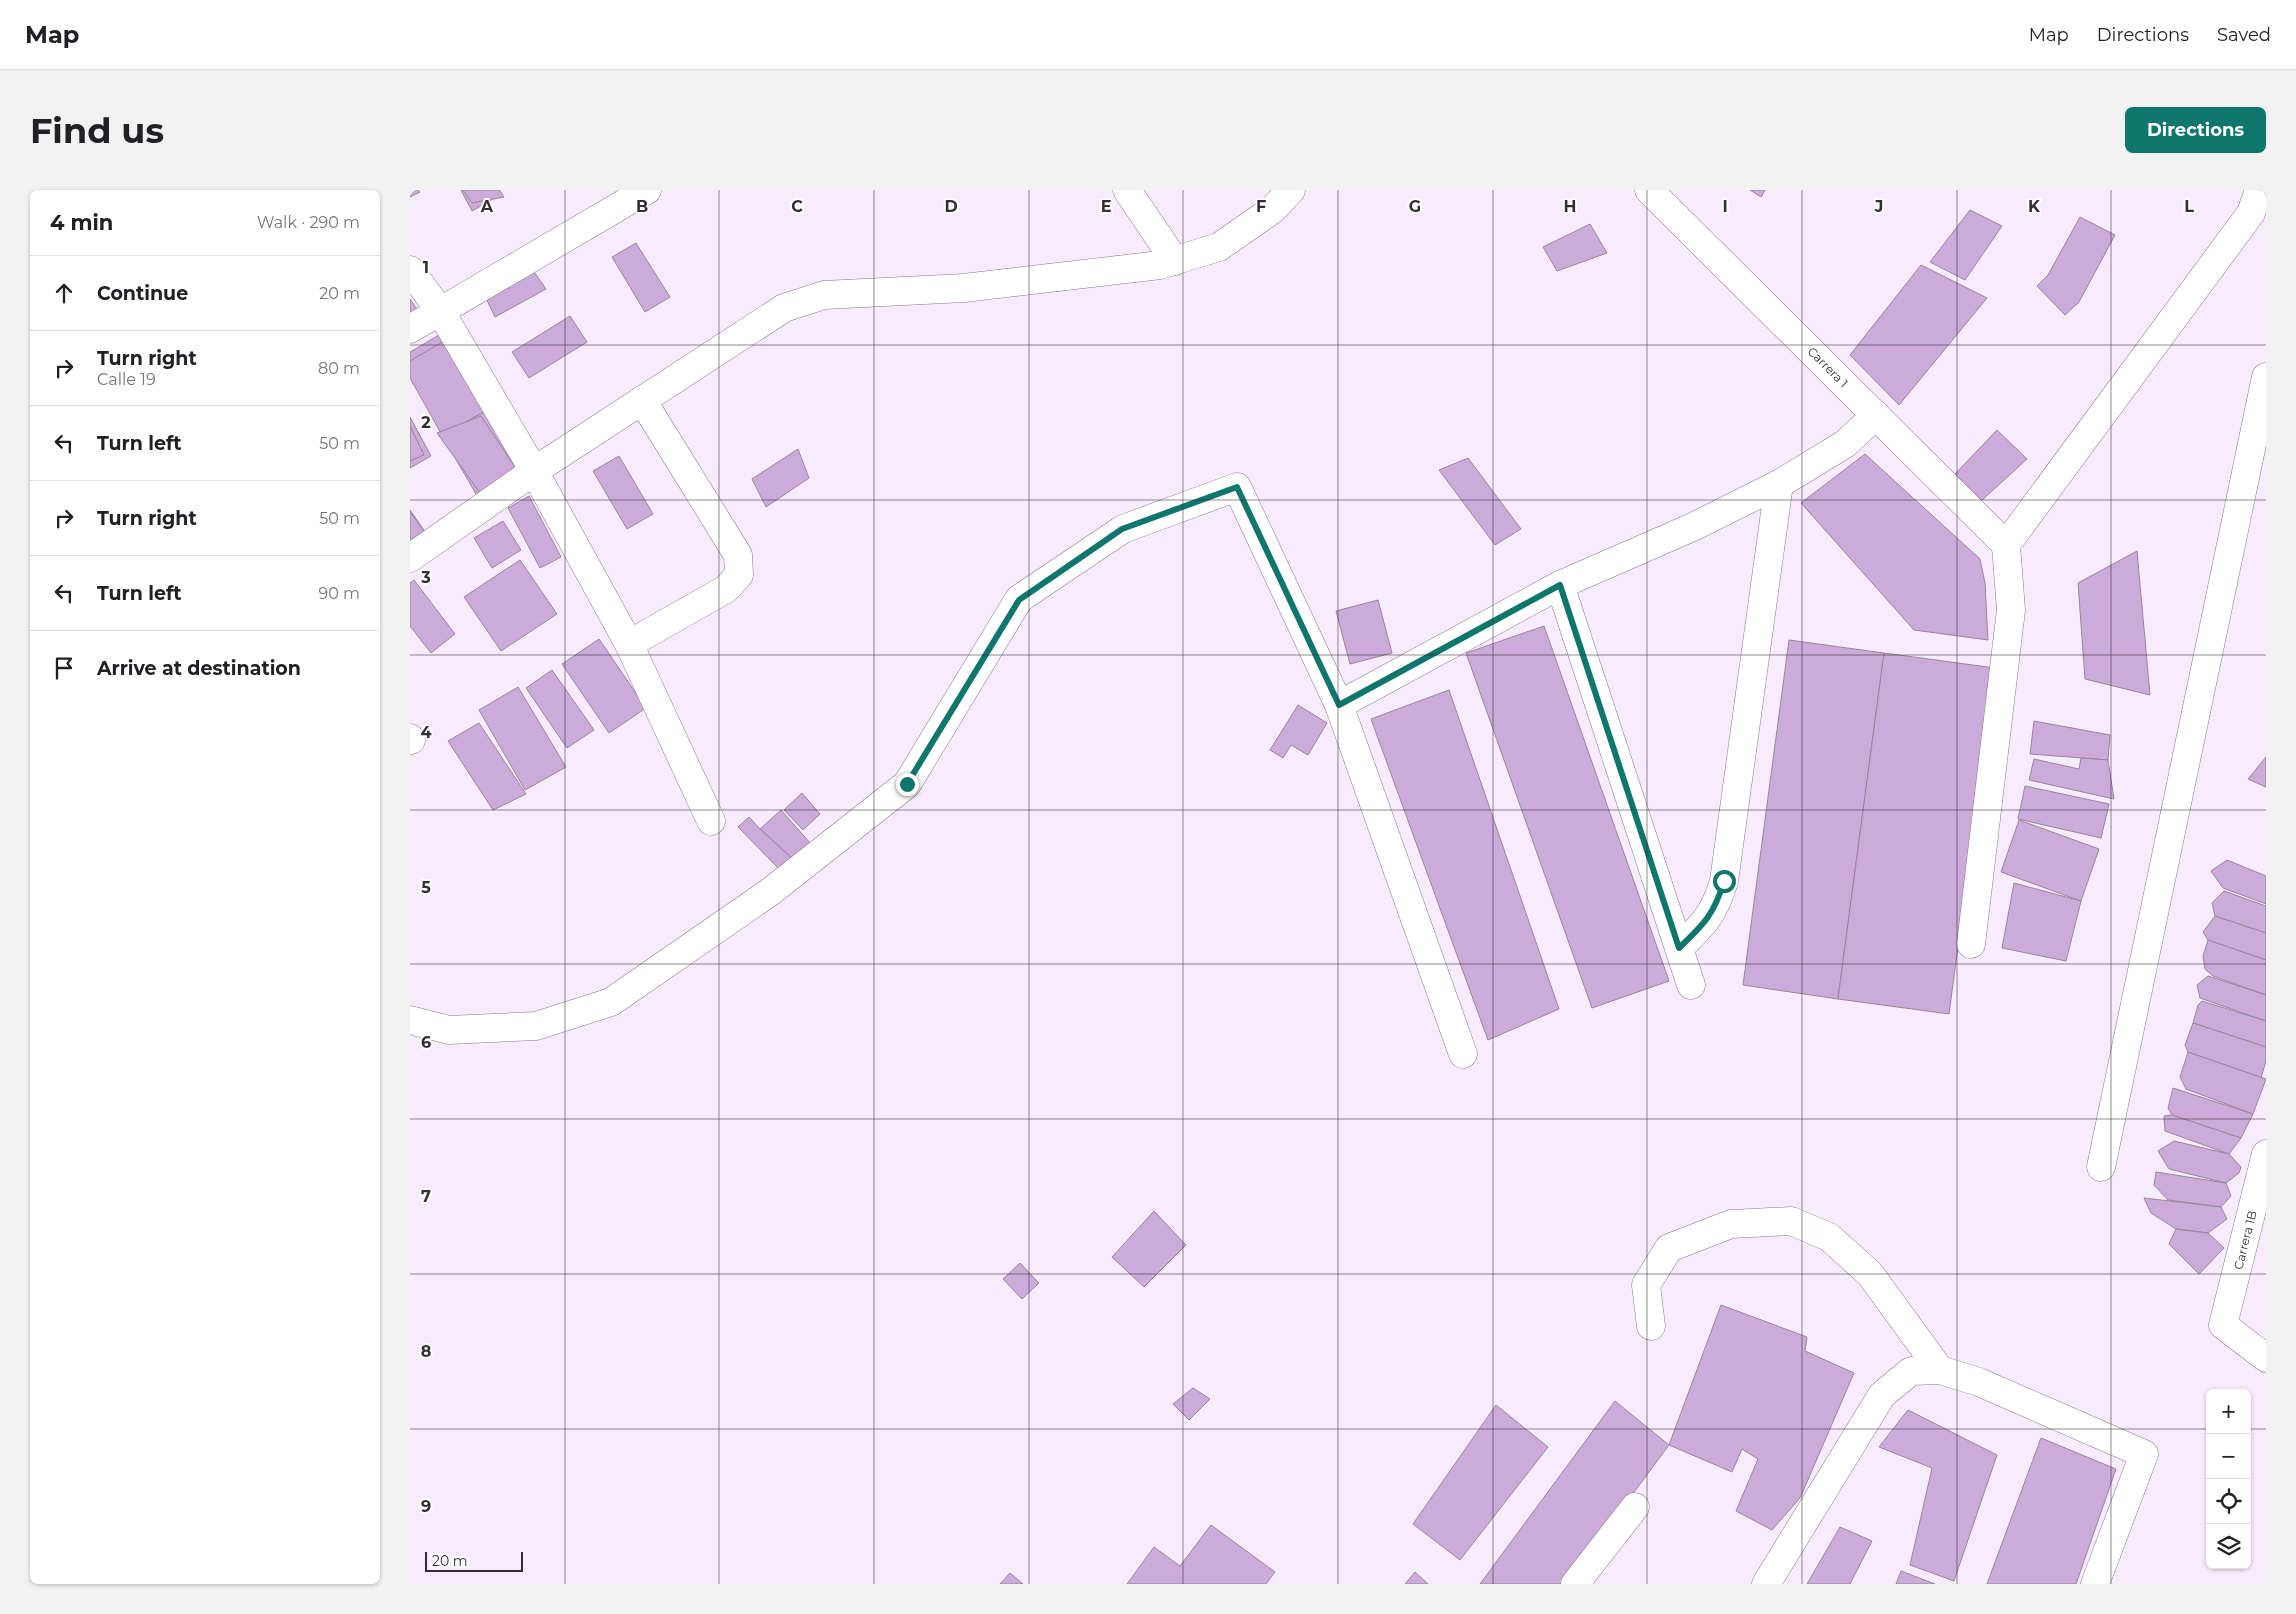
<!DOCTYPE html>
<meta charset="utf-8">
<style>
body{margin:0;font-family:Montserrat,sans-serif;background:#f2f2f2;color:#202124}
.controls{position:absolute;right:15px;bottom:15px;display:grid;overflow:hidden;border-radius:8px;box-shadow:0 1px 4px #0004}
.controls button{width:45px;height:45px;display:grid;place-items:center;padding:0;border:0;border-bottom:1px solid #e0e0e0;background:#fff;color:#202124;font:25px sans-serif}
.scale{position:absolute;left:15px;bottom:12px;width:98px;box-sizing:border-box;padding-left:5px;border:2px solid #332d36;border-top:0;font-size:14px;line-height:18px;white-space:nowrap;color:#332d36;-webkit-text-stroke:4px #fff;paint-order:stroke}
.stop{position:absolute;width:15px;height:15px;margin:-11px;border:4px solid #0f766e;border-radius:50%;background:#fff}
.stop.end{background:#0f766e;border-color:#fff;box-shadow:0 1px 5px #0008}
.list{margin:0;padding:0;list-style:none}
h2{display:flex;justify-content:space-between;align-items:center;height:65px;margin:0;padding:0 20px;font-size:21px}
h2 small{font-size:16px;font-weight:400;color:#757577}
.list li{display:grid;grid-template-columns:32px 1fr auto;gap:15px;align-items:center;box-sizing:border-box;height:75px;padding:0 20px;border-top:1px solid #e0e0e0}
.list b{display:block;font-size:19px;white-space:nowrap}
.list p{margin:0;font-size:16px;white-space:nowrap;color:#757577}
.list em{font-size:16px;font-style:normal;color:#757577}
.icon{flex:none;width:28px;height:28px;fill:none;stroke:currentColor;stroke-width:2;stroke-linecap:round;stroke-linejoin:round}
.map{position:relative;flex:none;width:1856px;height:1394px;overflow:hidden;border-radius:8px}
header{display:flex;align-items:center;gap:30px;box-sizing:border-box;height:70px;padding:0 25px;background:#fff;border-bottom:1px solid #e0e0e0}
header strong{font-size:24px}
nav{display:flex;gap:28px;margin-inline-start:auto;font-size:18px}
.intro{display:flex;align-items:center;justify-content:space-between;box-sizing:border-box;height:120px;padding:0 30px}
h1{margin:0;font-size:35px}
.button{padding:12px 22px;border-radius:8px;background:#0f766e;color:#fff;font-size:18px;font-weight:700}
main{display:flex;gap:30px;padding:0 30px}
aside{flex:1;background:#fff;border-radius:8px;box-shadow:0 1px 4px #0004}
.map>svg:first-child{display:block}
.building{fill:#ccaad9;stroke:#97879d}
.lines{fill:none;stroke-linecap:round;stroke-linejoin:round}
.minor-casing{stroke:#89798f;stroke-width:29}
.minor{stroke:#fff;stroke-width:28}
.route{stroke:#0f766e;stroke-width:6}
.grid{fill:none;stroke:#332d36;stroke-width:1;stroke-opacity:0.55}
.labels{text-anchor:middle;dominant-baseline:central;stroke-width:4;stroke-linejoin:round;paint-order:stroke}
.street-label{font-size:12px;fill:#332d36;stroke:#fff}
.grid-label{font-size:16px;text-anchor:middle;font-weight:bold;fill:#332d36;stroke:#fff;stroke-width:4;stroke-linejoin:round;paint-order:stroke}
</style>
<header>
<strong>Map</strong>
<nav><a>Map</a><a>Directions</a><a>Saved</a></nav>
</header>
<div class="intro"><h1>Find us</h1><a class="button">Directions</a></div>
<main>
<aside>
<h2>4 min<small>Walk · 290 m</small></h2>
<ul class="list">
<li><svg class="icon" aria-label="ahead" viewBox="0 0 24 24"><path d="M12 20V5M6 11l6-6 6 6"/></svg><div><b>Continue</b></div><em>20 m</em></li>
<li><svg class="icon" aria-label="right" viewBox="0 0 24 24"><path d="M7 20v-9h11M14 6l5 5-5 5"/></svg><div><b>Turn right</b><p>Calle 19</p></div><em>80 m</em></li>
<li><svg class="icon" aria-label="left" viewBox="0 0 24 24"><path d="M17 20v-9H6M10 6l-5 5 5 5"/></svg><div><b>Turn left</b></div><em>50 m</em></li>
<li><svg class="icon" aria-label="right" viewBox="0 0 24 24"><path d="M7 20v-9h11M14 6l5 5-5 5"/></svg><div><b>Turn right</b></div><em>50 m</em></li>
<li><svg class="icon" aria-label="left" viewBox="0 0 24 24"><path d="M17 20v-9H6M10 6l-5 5 5 5"/></svg><div><b>Turn left</b></div><em>90 m</em></li>
<li><svg class="icon" aria-label="arrive" viewBox="0 0 24 24"><path d="M6 21V4h12l-3 4 3 4H6"/></svg><div><b>Arrive at destination</b></div></li>
</ul>
</aside>
<div class="map">
<svg width="1856" height="1394" viewBox="0 0 1856 1394">
<rect width="100%" height="100%" fill="#f9ebfe"/>
<!-- building -->
<g class="building">
<path d="M0,0H8L10,2L0,7Z"/>
<path d="M51,0H89L92,4L62,21Z"/>
<path d="M53,0H89L94,7L62,13Z"/>
<path d="M1340,0H1355L1351,7Z"/>
<path d="M1560,20L1592,36L1555,90L1520,72Z"/>
<path d="M1670,27L1705,45L1669,112L1655,125L1627,96L1638,85Z"/>
<path d="M1180,34L1197,63L1147,81L1133,57Z"/>
<path d="M226,53L260,107L235,122L202,67Z"/>
<path d="M1511,75L1577,108L1489,215L1440,165Z"/>
<path d="M120,76L136,99L85,127L73,102Z"/>
<path d="M0,109L13,128L0,137Z"/>
<path d="M160,126L177,152L119,188L102,162Z"/>
<path d="M29,145L68,214L32,230L0,179V162Z"/>
<path d="M34,151L74,222L32,245L0,188V171Z"/>
<path d="M74,222L112,287L70,311L32,245Z"/>
<path d="M71,226L111,286L73,307L27,243Z"/>
<path d="M0,227L21,266L0,278Z"/>
<path d="M0,236L14,265L0,271Z"/>
<path d="M1587,240L1617,269L1570,312L1545,284Z"/>
<path d="M388,259L399,288L356,317L342,289Z"/>
<path d="M1455,264L1570,369L1575,393L1578,450L1504,440L1391,313Z"/>
<path d="M209,266L243,324L217,339L183,281Z"/>
<path d="M1058,268L1111,339L1085,355L1029,280Z"/>
<path d="M119,306L151,367L130,378L98,318Z"/>
<path d="M0,320L18,346L0,359Z"/>
<path d="M0,322L19,348L0,358Z"/>
<path d="M93,331L111,360L82,378L64,348Z"/>
<path d="M1727,361L1740,505L1675,489L1668,393Z"/>
<path d="M110,370L147,424L91,461L54,407Z"/>
<path d="M4,390L45,444L21,463L0,436V393Z"/>
<path d="M968,410L982,463L940,474L926,421Z"/>
<path d="M1134,436L1259,791L1182,818L1056,463Z"/>
<path d="M189,449L236,518L199,543L152,474Z"/>
<path d="M1379,450L1474,463L1428,809L1333,795Z"/>
<path d="M1474,463L1585,478L1539,824L1428,809Z"/>
<path d="M142,480L184,540L157,558L116,498Z"/>
<path d="M108,497L156,577L115,600L69,520Z"/>
<path d="M1039,500L1149,819L1078,850L961,529Z"/>
<path d="M888,515L917,533L898,565L881,555L873,568L860,560Z"/>
<path d="M1624,531L1700,545L1698,570L1620,564Z"/>
<path d="M69,533L116,604L83,620L38,551Z"/>
<path d="M1856,567V597L1838,589Z"/>
<path d="M1671,568L1698,570L1704,609L1619,590L1624,569L1669,579Z"/>
<path d="M1615,596L1699,614L1691,648L1608,629Z"/>
<path d="M392,603L410,624L393,640L374,620Z"/>
<path d="M371,620L401,654L385,671L350,639Z"/>
<path d="M339,627L350,639L385,671L370,680L328,637Z"/>
<path d="M1609,630L1689,659L1671,711L1591,682Z"/>
<path d="M1817,670L1856,686V714L1813,698L1801,681Z"/>
<path d="M1604,693L1671,711L1656,771L1592,758Z"/>
<path d="M1814,701L1856,716V743L1805,726L1802,713Z"/>
<path d="M1805,726L1856,743V770L1798,750L1793,742Z"/>
<path d="M1798,750L1856,770V805L1803,786L1795,779L1793,766Z"/>
<path d="M1798,786L1856,805V831L1790,808L1787,795Z"/>
<path d="M1792,811L1856,831V857L1783,833L1788,815Z"/>
<path d="M1783,833L1856,857V871L1851,888L1778,862L1775,855Z"/>
<path d="M1778,862L1856,889L1843,924L1776,899L1770,887Z"/>
<path d="M1763,898L1843,924L1831,948L1762,925L1758,918Z"/>
<path d="M1762,925L1831,948L1819,964L1755,941L1754,926Z"/>
<path d="M1764,951L1819,964L1831,977L1829,983L1816,993L1759,979L1748,961Z"/>
<path d="M1746,982L1816,993L1821,1006L1811,1017L1758,1010L1744,995Z"/>
<path d="M1734,1008L1811,1017L1817,1029L1798,1043L1766,1039L1741,1023Z"/>
<path d="M744,1021L776,1055L734,1097L702,1067Z"/>
<path d="M1766,1039L1798,1043L1814,1058L1789,1084L1759,1054Z"/>
<path d="M610,1073L629,1093L612,1109L593,1089Z"/>
<path d="M1311,1115L1397,1147L1395,1161L1444,1183L1390,1308L1362,1340L1326,1321L1348,1269L1332,1259L1322,1282L1259,1255Z"/>
<path d="M783,1198L800,1209L779,1230L763,1214Z"/>
<path d="M1205,1211L1259,1255L1156,1394H1070Z"/>
<path d="M1086,1215L1138,1257L1050,1370L1003,1334Z"/>
<path d="M1498,1220L1587,1265L1544,1391L1500,1375L1522,1278L1469,1257Z"/>
<path d="M1631,1248L1706,1279L1666,1394H1577Z"/>
<path d="M801,1335L865,1382L856,1394H717L744,1357L770,1376Z"/>
<path d="M1430,1337L1462,1351L1440,1394H1397Z"/>
<path d="M1491,1381L1525,1394H1486Z"/>
<path d="M1005,1382L1018,1394H995Z"/>
<path d="M600,1383L613,1394H590Z"/>
</g>
<g class="lines">
<defs>
<g id="minor">
<path d="M717,0L765,71"/>
<path d="M1239,0L1596,355"/>
<path d="M0,80L31,122L124,281L219,454L301,631"/>
<path d="M0,139L237,0"/>
<path d="M0,368L124,281L374,118L414,105L554,98L750,75L809,57L862,20L881,0"/>
<path d="M1150,395L1281,795"/>
<path d="M219,454L316,399L329,385L328,365L232,210"/>
<path d="M929,515L1150,395L1285,336L1369,294L1435,254L1466,225"/>
<path d="M0,548L1,550"/>
<path d="M1561,754L1601,420L1596,355L1841,23L1849,0"/>
<path d="M1269,758C1293,735 1304,725 1314,691L1369,294"/>
<path d="M0,830L39,840L126,836L201,812L360,702L497,594L609,409L713,339L827,297L929,515L1053,864"/>
<path d="M1856,964L1813,1135L1856,1168"/>
<path d="M1691,977L1856,187"/>
<path d="M1241,1136L1236,1095L1259,1058L1321,1034L1381,1031L1419,1047L1460,1084L1530,1180"/>
<path d="M1165,1394L1225,1317"/>
<path d="M1356,1394L1472,1205L1501,1181L1530,1180L1569,1192L1734,1264L1685,1394"/>
</g>
</defs>
<!-- minor casing -->
<use href="#minor" class="minor-casing"/>
<!-- minor -->
<use href="#minor" class="minor"/>
</g>
<g class="lines">
<!-- route -->
<path class="route" d="M497,594L609,410L712,339L827,297L929,515L1150,395L1269,758C1293,735 1304,725 1314,691"/>
</g>
<!-- grid -->
<path class="grid" d="M155,0V1394M309,0V1394M464,0V1394M619,0V1394M773,0V1394M928,0V1394M1083,0V1394M1237,0V1394M1392,0V1394M1547,0V1394M1701,0V1394M0,155H1856M0,310H1856M0,465H1856M0,620H1856M0,774H1856M0,929H1856M0,1084H1856M0,1239H1800M1837,1239H1856"/>
<g class="labels">
<!-- street labels -->
<g class="street-label">
<text transform="translate(1418 177) rotate(45)">Carrera 1</text>
<text transform="translate(1835 1050) rotate(-76)">Carrera 1B</text>
</g>
</g>
<g class="grid-label">
<text x="77" y="22">A</text>
<text x="232" y="22">B</text>
<text x="387" y="22">C</text>
<text x="541" y="22">D</text>
<text x="696" y="22">E</text>
<text x="851" y="22">F</text>
<text x="1005" y="22">G</text>
<text x="1160" y="22">H</text>
<text x="1315" y="22">I</text>
<text x="1469" y="22">J</text>
<text x="1624" y="22">K</text>
<text x="1779" y="22">L</text>
<text x="16" y="83">1</text>
<text x="16" y="238">2</text>
<text x="16" y="393">3</text>
<text x="16" y="548">4</text>
<text x="16" y="703">5</text>
<text x="16" y="858">6</text>
<text x="16" y="1012">7</text>
<text x="16" y="1167">8</text>
<text x="16" y="1322">9</text>
</g>
</svg>
<div class="controls">
<button>+</button>
<button>−</button>
<button><svg class="icon" aria-label="locate" viewBox="0 0 24 24"><circle cx="12" cy="12" r="6"/><path d="M12 2v4M12 18v4M2 12h4M18 12h4"/></svg></button>
<button><svg class="icon" aria-label="layers" viewBox="0 0 24 24"><path d="M12 4l9 5-9 5-9-5zM3 14l9 5 9-5"/></svg></button>
</div>
<div class="scale">20 m</div>
<div class="stop" style="left:1314px;top:691px"></div>
<div class="stop end" style="left:497px;top:594px"></div>
</div>
</main>
